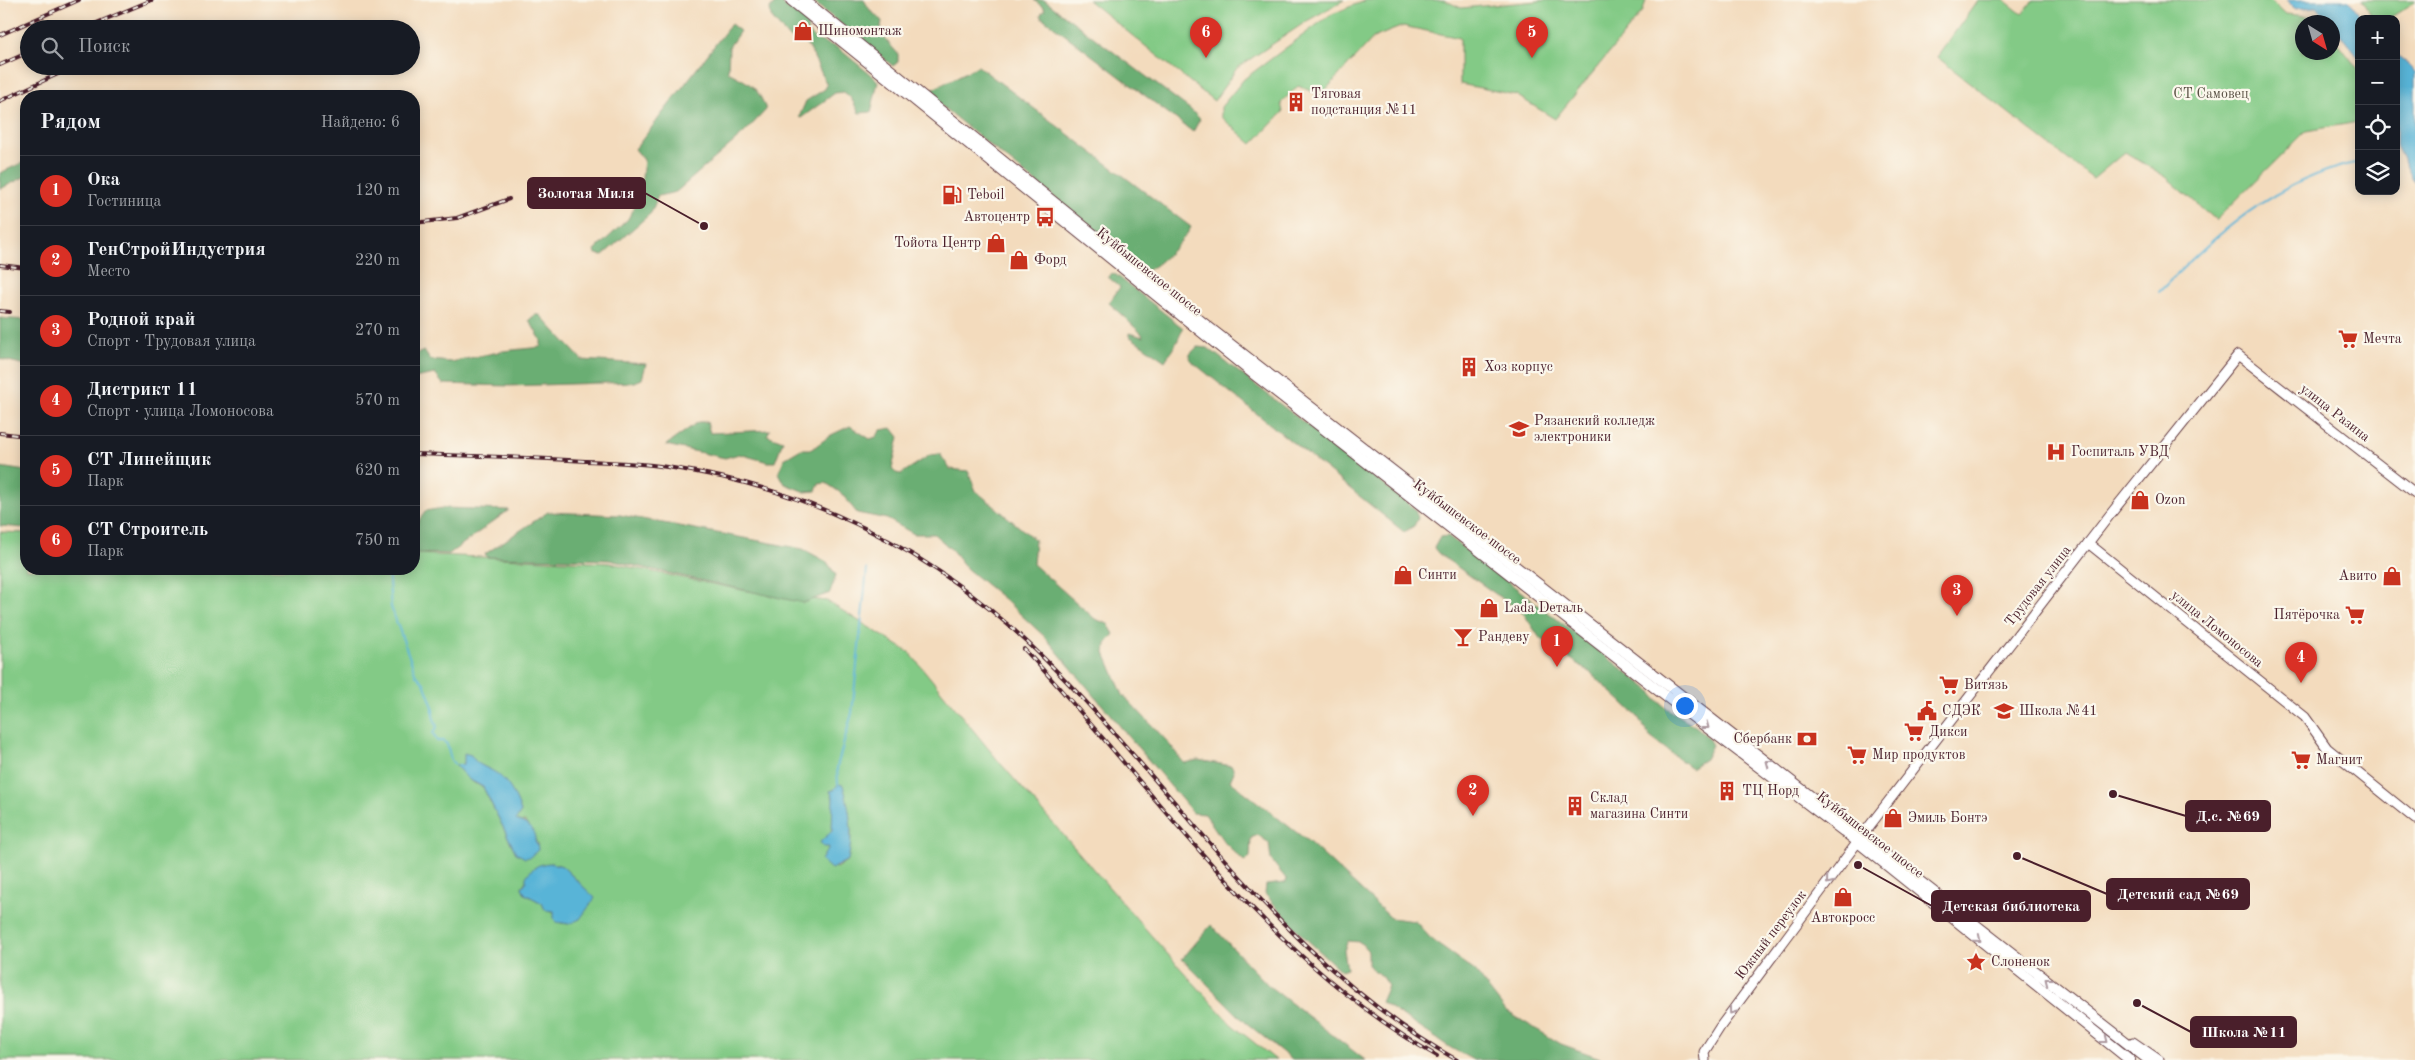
<!DOCTYPE html>
<html lang="ru">
<meta charset="utf-8">
<style>
body{margin:0;font-family:"Old Standard TT",serif;background:#242831;color:#f1f3f6}
.controls{position:absolute;right:15px;top:15px;display:grid;overflow:hidden;border-radius:10px;box-shadow:0 2px 12px #0003}
.controls button{width:45px;height:45px;display:grid;place-items:center;padding:0;border:0;border-bottom:1px solid #363941;background:#171b24;color:#f1f3f6;font:25px sans-serif}
.compass{position:absolute;left:2295px;top:15px;width:45px;height:45px;border-radius:50%;background:#171b24;box-shadow:0 2px 12px #0003;rotate:143deg}
.you{position:absolute;left:1684px;top:705px;width:18px;height:18px;margin:-12px;border:4px solid #fff;border-radius:50%;background:#1a73e8;box-shadow:0 0 0 8px #1a73e833}
.badge{display:grid;place-items:center;width:32px;height:32px;border-radius:50%;background:#d93025;color:#fff;font-size:16px;font-weight:700}
.pin{position:absolute;translate:-50% -41px;filter:drop-shadow(0 1px 2px #0008)}
.pin::after{content:'';position:absolute;top:26px;width:18px;height:15px;background:inherit;clip-path:polygon(0 0,100% 0,50% 100%)}
.list{margin:0;padding:0;list-style:none}
h2{display:flex;justify-content:space-between;align-items:center;height:65px;margin:0;padding:0 20px;font-size:21px}
h2 small{font-size:16px;font-weight:400;color:#9ea1a6}
.list li{display:grid;grid-template-columns:32px 1fr auto;gap:15px;align-items:center;box-sizing:border-box;height:70px;padding:0 20px;border-top:1px solid #363941}
.list b{display:block;font-size:19px;white-space:nowrap}
.list p{margin:0;font-size:16px;white-space:nowrap;color:#9ea1a6}
.list em{font-size:16px;font-style:normal;color:#9ea1a6}
.icon{flex:none;width:28px;height:28px;fill:none;stroke:currentColor;stroke-width:2;stroke-linecap:round;stroke-linejoin:round}
.map{position:relative;flex:none;width:2415px;height:1060px;overflow:hidden}
.search{position:absolute;background:#171b24;box-shadow:0 2px 12px #0003;left:20px;top:20px;width:400px;height:55px;display:flex;align-items:center;gap:12px;box-sizing:border-box;padding:0 18px;border-radius:28px;color:#9ea1a6;font-size:19px}
.panel{position:absolute;background:#171b24;box-shadow:0 2px 12px #0003;left:20px;top:90px;width:400px;height:485px;border-radius:20px}
.map>svg:first-child{display:block}
.green{fill:#83ca86;stroke:#667458;fill-rule:evenodd}
.forest{fill:#6aae73;stroke:#5a664f}
.water{fill:#59b4d7;stroke:#526a81}
.lines{fill:none;stroke-linecap:round;stroke-linejoin:round}
.stream{stroke:#59b4d7;stroke-width:2}
.secondary-casing{stroke:#633b41;stroke-width:11}
.primary-casing{stroke:#633b41;stroke-width:12}
.secondary{stroke:#fff;stroke-width:9}
.primary{stroke:#fff;stroke-width:10}
.rail-casing{stroke:#4a1f2b;stroke-width:4}
.rail{stroke:#fbf7ec;stroke-width:2;stroke-dasharray:5.5;stroke-linecap:butt}
.oneway{stroke:#ae9aa0}
.labels{text-anchor:middle;dominant-baseline:central;stroke-width:4.5;stroke-linejoin:round;paint-order:stroke}
.poi-label{font-size:14px;fill:#4a1f2b;stroke:#fbf7ec;text-anchor:start}
.park-label{font-size:14px;fill:#5b5246;stroke:#fbf7ec}
.street-label{font-size:14px;fill:#4a1f2b;stroke:#fbf7ec}
.leader{fill:none;stroke:#4a1f2b;stroke-width:2}
.callout-dot{fill:#4a1f2b;stroke:#fbf7ec;stroke-width:2}
.callout{fill:#4a1f2b;stroke:#4a1f2b;stroke-width:2}
.callout-label{font-size:15px;text-anchor:middle;font-weight:bold;fill:#fff}
</style>
<div class="map">
<svg width="2415" height="1060" viewBox="0 0 2415 1060">
<rect width="100%" height="100%" fill="#fbf7ec"/>
<filter id="ink" filterUnits="userSpaceOnUse"><feTurbulence type="fractalNoise" baseFrequency=".02" numOctaves="2"/><feDisplacementMap in="SourceGraphic" scale="10" xChannelSelector="R" yChannelSelector="G"/><feConvolveMatrix kernelMatrix="1 2 1 2 8 2 1 2 1" color-interpolation-filters="sRGB"/></filter>
<filter id="wash" filterUnits="userSpaceOnUse"><feTurbulence type="fractalNoise" baseFrequency=".0096" numOctaves="4" result="noise"/><feDisplacementMap in="SourceGraphic" scale="20" xChannelSelector="R" yChannelSelector="G"/><feGaussianBlur stdDeviation="1.12" result="paint"/><feColorMatrix in="noise" values="0 0 0 0 0 0 0 0 0 0 0 0 0 0 0 0 0 1.4 0 .05"/><feComposite in="paint" operator="in"/></filter>
<g filter="url(#wash)">
<rect width="100%" height="100%" fill="#f3dbbd"/>
<!-- green -->
<g class="green">
<path d="M1088,0H1344L1307,21L1237,68L1214,101Z"/>
<path d="M1366,0H1444L1461,8L1549,0H1646L1643,11L1555,119L1516,95L1460,84V38L1403,26L1373,38L1321,95L1298,86L1281,103L1283,112L1252,144L1221,117V107L1244,79L1330,15Z"/>
<path d="M1978,0H2004L2022,14L2035,0H2271L2286,14L2317,17L2322,22H2302V52H2332L2333,37L2359,70L2358,122L2306,131L2216,220L2166,177L2125,152L2093,179L1937,57Z"/>
<path d="M2361,0H2415V2L2388,19H2374Z"/>
<path d="M0,532L26,533V569H414V554L610,563L747,591L827,601L910,653L1001,764L1172,959L1231,1024L1276,1060H0ZM475,763C498,771 513,788 521,812L516,819L518,822H525L538,845L516,853L483,787L474,783L455,765ZM834,790C855,807 852,835 848,860L836,868L823,857L829,847L827,838C836,826 837,803 830,791ZM552,863L562,866L595,898L569,924L556,922L554,911L545,910L542,903L525,894L522,887L534,868Z"/>
</g>
<!-- forest -->
<g class="forest">
<path d="M811,0H864L870,10L882,21L880,33L898,54V62L893,66Z"/>
<path d="M1034,0H1044L1191,110L1200,119L1193,132L1040,16L1045,9Z"/>
<path d="M780,2L807,22L808,31L815,39L838,48L876,79L878,82L871,112L859,113L851,98L844,92L835,93L801,118L799,117L806,101L825,89L827,85L809,47L799,39H790L771,17L770,9L774,4Z"/>
<path d="M731,24L740,31L729,47L728,72C749,83 758,86 766,110L744,133L676,192L658,196L651,213L603,255L596,254L595,250L628,219L640,196L644,160L635,149Z"/>
<path d="M978,66L1191,227C1187,237 1157,268 1145,271L934,100L933,89Z"/>
<path d="M26,161V176L0,189V173Z"/>
<path d="M1111,273L1115,274L1183,328L1177,342L1165,361L1129,336V333L1143,337L1142,334L1109,303L1120,287L1108,277Z"/>
<path d="M535,315H540L582,360L646,364L642,379L635,382L508,386L443,384L435,374L414,378V355L424,351L430,360L451,362L503,351L541,347V340L529,320Z"/>
<path d="M0,318L26,320V365L0,359Z"/>
<path d="M1197,347L1208,348L1415,509L1418,518L1414,526L1404,532L1190,360V354Z"/>
<path d="M698,422H707L710,433L770,430L767,435L783,441L775,462H768L739,454L725,458L666,445Z"/>
<path d="M850,426L870,439L876,437L881,430L892,428L899,437L892,469L896,473L901,474L930,455L940,454L950,469L968,471L976,491L1035,540L1033,564L1095,619L1108,624L1114,634L1106,644L1105,653L1123,695L1165,739L1184,763L1198,760L1232,766L1234,772L1230,781L1309,842L1391,918L1415,921L1433,941L1475,971L1506,1011L1561,1044L1606,1060H1473L1451,1048L1381,1002L1388,986L1382,977L1368,965V951L1360,942L1348,941L1344,950L1347,969L1341,971L1302,935L1265,894L1266,885L1285,883L1287,880L1271,860L1269,843L1258,835L1251,838L1250,857L1245,862L1224,842L1205,814L1193,813L1045,637L1004,599L967,569L952,550L934,534H914L887,519L857,513L841,493L826,483L819,484L816,491L805,492L785,484L779,473L784,459L801,449H812L831,435Z"/>
<path d="M0,467L26,471V528L0,526Z"/>
<path d="M443,508L509,510L449,554L414,553V528L425,511Z"/>
<path d="M548,512L620,515L803,549L827,562L836,575L830,593L803,603L609,560L487,557L485,554Z"/>
<path d="M1448,536L1650,690C1664,716 1700,719 1712,745L1705,759L1691,768L1650,737L1638,717L1591,673L1539,637L1524,614L1439,554L1434,548L1440,537Z"/>
<path d="M1211,925L1269,986L1365,1060H1292L1244,1021L1182,959Z"/>
</g>
<!-- water -->
<g class="water">
<path d="M2286,0H2349L2363,19H2359V58L2333,26L2332,22H2330L2317,7L2294,9Z"/>
<path d="M2396,53L2415,72V183L2396,146Z"/>
<path d="M464,753L471,755C477,767 490,767 500,776C510,785 517,799 521,812L516,820C525,824 533,825 535,838C535,843 538,844 538,850L530,857L525,858L516,853L483,787L468,779L455,765L464,764Z"/>
<path d="M838,784L843,785C850,809 854,836 848,860L831,869L821,860L829,847H823L820,842L832,831L833,797L830,791L834,790Z"/>
<path d="M552,863L562,866L595,898L580,919L569,924L556,922L554,918V911L545,910L542,903L525,894L522,887L526,882V877C532,867 540,863 552,863Z"/>
</g>
<g class="lines">
<!-- stream -->
<g class="stream">
<path d="M2159,292C2215,234 2277,179 2359,162"/>
<path d="M388,569L391,607L416,675L424,683L433,707V716L437,727L433,733L437,741H443L447,744L451,760L455,765"/>
<path d="M838,784L837,767L852,713L867,569"/>
</g>
</g>
</g>
<g filter="url(#ink)">
<g class="lines">
<defs>
<g id="secondary">
<path d="M2088,543L2305,717L2327,748L2415,819"/>
<path d="M2133,1042L2159,1060"/>
<path d="M1705,1060L1704,1052L1720,1027L1871,824L2109,516L2238,355L2415,493"/>
</g>
<g id="primary">
<path d="M791,0L1255,375L1663,694L1858,842L2130,1060"/>
<path d="M804,0L1203,323L2149,1060"/>
</g>
</defs>
<!-- secondary casing -->
<use href="#secondary" class="secondary-casing"/>
<!-- primary casing -->
<use href="#primary" class="primary-casing"/>
<!-- secondary -->
<use href="#secondary" class="secondary"/>
<!-- primary -->
<use href="#primary" class="primary"/>
<defs>
<g id="rail">
<path d="M82,29L152,0"/>
<path d="M0,35L79,0"/>
<path d="M0,65L29,52"/>
<path d="M0,101L75,66"/>
<path d="M414,223L457,218L509,199"/>
<path d="M0,265L26,268"/>
<path d="M0,311L10,312"/>
<path d="M0,433L26,436"/>
<path d="M414,454C471,456 528,457 585,461C612,462 640,463 667,467C798,486 914,541 1013,629C1072,682 1124,745 1177,805C1260,902 1344,997 1457,1060"/>
<path d="M1024,649C1156,790 1266,959 1437,1056"/>
</g>
</defs>
<!-- rail casing -->
<use href="#rail" class="rail-casing"/>
<!-- rail -->
<use href="#rail" class="rail"/>
</g>
<!-- one-way arrows -->
<defs><path id="oneway-chevron" d="M-2-3.5L2.5 0L-2 3.5" fill="none" stroke-width="1.6" stroke-linecap="round" stroke-linejoin="round" transform="scale(1.25)"/></defs>
<g class="oneway">
<use href="#oneway-chevron" transform="translate(1706 726) rotate(37)"/>
<use href="#oneway-chevron" transform="translate(1769 763) rotate(-143)"/>
<use href="#oneway-chevron" transform="translate(1829 881) rotate(129)"/>
<use href="#oneway-chevron" transform="translate(1978 939) rotate(39)"/>
<use href="#oneway-chevron" transform="translate(2048 981) rotate(-142)"/>
<use href="#oneway-chevron" transform="translate(1732 1011) rotate(126)"/>
<use href="#oneway-chevron" transform="translate(2105 1040) rotate(38)"/>
</g>
</g>
<!-- icons -->
<defs>
<symbol id="shop-bare" viewBox="-9 -9 18 18"><path d="M-5-2.5h2.3a2.7 3.5 0 0 1 5.4 0H5L5.5 6h-11ZM-1.5-2.5h3a1.5 2.3 0 0 0-3 0Z" fill="#c8321e" stroke="#fbf7ec" stroke-width="2.5" paint-order="stroke"/></symbol>
<symbol id="building-bare" viewBox="-9 -9 18 18"><path d="M-4-6H4V6H1V3H-1V6H-4ZM-2.5-4.3h1.7v1.8h-1.7ZM.8-4.3h1.7v1.8H.8ZM-2.5-1h1.7V.8h-1.7ZM.8-1h1.7V.8H.8Z" fill="#c8321e" stroke="#fbf7ec" stroke-width="2.5" paint-order="stroke"/></symbol>
<symbol id="fuel-bare" viewBox="-9 -9 18 18"><path d="M-5.5-6h7V0h2V4h1.3V-2.5L3-4.5l.8-.8L6-3V5H2.5V1h-1V6h-7ZM-4.2-4.7v3.2H.2V-4.7Z" fill="#c8321e" stroke="#fbf7ec" stroke-width="2.5" paint-order="stroke"/></symbol>
<symbol id="bus-bare" viewBox="-9 -9 18 18"><path d="M-5-6H5V4H4V6H2V4H-2V6H-4V4H-5ZM-3.5-4V0h7V-4ZM-3.5 1.2v1.5H-2V1.2ZM2 1.2v1.5H3.5V1.2Z" fill="#c8321e" stroke="#fbf7ec" stroke-width="2.5" paint-order="stroke"/></symbol>
<symbol id="supermarket-bare" viewBox="-9 -9 18 18"><path d="M-6-5.5h2.5l.6 2H6L4.5 2H-2.5L-4.4-4H-6ZM-1.5 3.2a1.3 1.3 0 1 0 .1 0ZM3 3.2a1.3 1.3 0 1 0 .1 0Z" fill="#c8321e" stroke="#fbf7ec" stroke-width="2.5" paint-order="stroke"/></symbol>
<symbol id="university-bare" viewBox="-9 -9 18 18"><path d="M0-5L7-2L0 1L-7-2ZM-4 1L0 2.5L4 1V4Q0 6-4 4Z" fill="#c8321e" stroke="#fbf7ec" stroke-width="2.5" paint-order="stroke"/></symbol>
<symbol id="hospital-bare" viewBox="-9 -9 18 18"><path d="M-5-5h3v3.5h4V-5h3V5h-3V1.5h-4V5h-3Z" fill="#c8321e" stroke="#fbf7ec" stroke-width="2.5" paint-order="stroke"/></symbol>
<symbol id="bar-bare" viewBox="-9 -9 18 18"><path d="M-6-5H6L.8 .8V4.5H3.5V6h-7V4.5H-.8V.8Z" fill="#c8321e" stroke="#fbf7ec" stroke-width="2.5" paint-order="stroke"/></symbol>
<symbol id="civic-bare" viewBox="-9 -9 18 18"><path d="M-.6-6.5H3V-4.5H.6V-3L4-1V1h2V6H-6V1h2V-1L-.6-3ZM-1.2 2.5V6h2.4V2.5Z" fill="#c8321e" stroke="#fbf7ec" stroke-width="2.5" paint-order="stroke"/></symbol>
<symbol id="school-bare" viewBox="-9 -9 18 18"><path d="M0-5L7-2L0 1L-7-2ZM-4 1L0 2.5L4 1V4Q0 6-4 4Z" fill="#c8321e" stroke="#fbf7ec" stroke-width="2.5" paint-order="stroke"/></symbol>
<symbol id="bank-bare" viewBox="-9 -9 18 18"><path d="M-6-4H6V4H-6ZM0-2.3a2.3 2.3 0 1 0 0 4.6a2.3 2.3 0 1 0 0-4.6Z" fill="#c8321e" stroke="#fbf7ec" stroke-width="2.5" paint-order="stroke"/></symbol>
<symbol id="sight-bare" viewBox="-9 -9 18 18"><path d="M0-6L1.8-2.2L6-1.7L2.9 1.2L3.7 5.4L0 3.3L-3.7 5.4L-2.9 1.2L-6-1.7L-1.8-2.2Z" fill="#c8321e" stroke="#fbf7ec" stroke-width="2.5" paint-order="stroke"/></symbol>
</defs>
<g fill-rule="evenodd">
<use href="#shop-bare" x="789" y="17" width="28" height="28"/>
<use href="#building-bare" x="1282" y="88" width="28" height="28"/>
<use href="#fuel-bare" x="938" y="181" width="28" height="28"/>
<use href="#bus-bare" x="1031" y="203" width="28" height="28"/>
<use href="#shop-bare" x="982" y="229" width="28" height="28"/>
<use href="#shop-bare" x="1005" y="246" width="28" height="28"/>
<use href="#supermarket-bare" x="2334" y="325" width="28" height="28"/>
<use href="#building-bare" x="1455" y="353" width="28" height="28"/>
<use href="#university-bare" x="1505" y="415" width="28" height="28"/>
<use href="#hospital-bare" x="2042" y="438" width="28" height="28"/>
<use href="#shop-bare" x="2126" y="486" width="28" height="28"/>
<use href="#shop-bare" x="1389" y="561" width="28" height="28"/>
<use href="#shop-bare" x="2378" y="562" width="28" height="28"/>
<use href="#shop-bare" x="1475" y="594" width="28" height="28"/>
<use href="#supermarket-bare" x="2341" y="601" width="28" height="28"/>
<use href="#bar-bare" x="1449" y="623" width="28" height="28"/>
<use href="#supermarket-bare" x="1935" y="671" width="28" height="28"/>
<use href="#civic-bare" x="1913" y="697" width="28" height="28"/>
<use href="#school-bare" x="1990" y="697" width="28" height="28"/>
<use href="#supermarket-bare" x="1900" y="718" width="28" height="28"/>
<use href="#bank-bare" x="1793" y="725" width="28" height="28"/>
<use href="#supermarket-bare" x="1843" y="741" width="28" height="28"/>
<use href="#supermarket-bare" x="2287" y="746" width="28" height="28"/>
<use href="#building-bare" x="1713" y="777" width="28" height="28"/>
<use href="#building-bare" x="1561" y="792" width="28" height="28"/>
<use href="#shop-bare" x="1879" y="804" width="28" height="28"/>
<use href="#shop-bare" x="1829" y="883" width="28" height="28"/>
<use href="#sight-bare" x="1962" y="948" width="28" height="28"/>
</g>
<g class="labels">
<!-- poi labels -->
<g class="poi-label">
<text x="818" y="31">Шиномонтаж</text>
<text x="1311" y="94">Тяговая<tspan x="1311" dy="16">подстанция №11</tspan></text>
<text x="967" y="195">Teboil</text>
<text x="1030" y="217" text-anchor="end">Автоцентр</text>
<text x="981" y="243" text-anchor="end">Тойота Центр</text>
<text x="1034" y="260">Форд</text>
<text x="2363" y="339">Мечта</text>
<text x="1484" y="367">Хоз корпус</text>
<text x="1534" y="421">Рязанский колледж<tspan x="1534" dy="16">электроники</tspan></text>
<text x="2071" y="452">Госпиталь УВД</text>
<text x="2155" y="500">Ozon</text>
<text x="1418" y="575">Синти</text>
<text x="2377" y="576" text-anchor="end">Авито</text>
<text x="1504" y="608">Lada Dеталь</text>
<text x="2340" y="615" text-anchor="end">Пятёрочка</text>
<text x="1478" y="637">Рандеву</text>
<text x="1964" y="685">Витязь</text>
<text x="1942" y="711">СДЭК</text>
<text x="2019" y="711">Школа №41</text>
<text x="1929" y="732">Дикси</text>
<text x="1792" y="739" text-anchor="end">Сбербанк</text>
<text x="1872" y="755">Мир продуктов</text>
<text x="2316" y="760">Магнит</text>
<text x="1742" y="791">ТЦ Норд</text>
<text x="1590" y="798">Склад<tspan x="1590" dy="16">магазина Синти</tspan></text>
<text x="1908" y="818">Эмиль Бонтэ</text>
<text x="1843" y="918" text-anchor="middle">Автокросс</text>
<text x="1991" y="962">Слоненок</text>
</g>
<!-- park labels -->
<g class="park-label">
<text x="2211" y="94">СТ Самовец</text>
</g>
<!-- street labels -->
<g class="street-label">
<text transform="translate(1149 272) rotate(39)">Куйбышевское шоссе</text>
<text transform="translate(2335 413) rotate(38)">улица Разина</text>
<text transform="translate(1467 522) rotate(37)">Куйбышевское шоссе</text>
<text transform="translate(2038 586) rotate(-52)">Трудовая улица</text>
<text transform="translate(2217 629) rotate(39)">улица Ломоносова</text>
<text transform="translate(1870 835) rotate(38)">Куйбышевское шоссе</text>
<text transform="translate(1771 935) rotate(-53)">Южный переулок</text>
</g>
</g>
<!-- callouts -->
<path class="leader" d="M704 226L645 193M2113 794L2186 816M2017 856L2107 894M1858 865L1932 906M2137 1003L2191 1032"/>
<g class="callout-dot">
<circle cx="704" cy="226" r="5"/>
<circle cx="2113" cy="794" r="5"/>
<circle cx="2017" cy="856" r="5"/>
<circle cx="1858" cy="865" r="5"/>
<circle cx="2137" cy="1003" r="5"/>
</g>
<g class="callout">
<rect x="528" y="178" width="117" height="30" rx="5"/>
<rect x="2186" y="801" width="84" height="30" rx="5"/>
<rect x="2107" y="879" width="142" height="30" rx="5"/>
<rect x="1932" y="891" width="158" height="30" rx="5"/>
<rect x="2191" y="1017" width="105" height="30" rx="5"/>
</g>
<g class="callout-label">
<text x="586" y="198">Золотая Миля</text>
<text x="2228" y="821">Д.с. №69</text>
<text x="2178" y="899">Детский сад №69</text>
<text x="2011" y="911">Детская библиотека</text>
<text x="2244" y="1037">Школа №11</text>
</g>
</svg>
<div class="controls">
<button>+</button>
<button>−</button>
<button><svg class="icon" aria-label="locate" viewBox="0 0 24 24"><circle cx="12" cy="12" r="6"/><path d="M12 2v4M12 18v4M2 12h4M18 12h4"/></svg></button>
<button><svg class="icon" aria-label="layers" viewBox="0 0 24 24"><path d="M12 4l9 5-9 5-9-5zM3 14l9 5 9-5"/></svg></button>
</div>
<svg class="compass" viewBox="-18 -18 36 36"><path d="M0-13l5 13h-10z" fill="#e53935"/><path d="M0 13l5-13h-10z" fill="#9ea1a6"/></svg>
<div class="you"></div>
<div class="pin badge" style="left:1557px;top:667px">1</div>
<div class="pin badge" style="left:1473px;top:816px">2</div>
<div class="pin badge" style="left:1957px;top:616px">3</div>
<div class="pin badge" style="left:2301px;top:683px">4</div>
<div class="pin badge" style="left:1532px;top:58px">5</div>
<div class="pin badge" style="left:1206px;top:58px">6</div>
<div class="search"><svg class="icon" aria-label="search" viewBox="0 0 24 24"><circle cx="10" cy="10" r="6"/><path d="M15 15l6 6"/></svg>Поиск</div>
<section class="panel">
<h2>Рядом<small>Найдено: 6</small></h2>
<ul class="list">
<li><span class="badge">1</span><div><b>Ока</b><p>Гостиница</p></div><em>120 m</em></li>
<li><span class="badge">2</span><div><b>ГенСтройИндустрия</b><p>Место</p></div><em>220 m</em></li>
<li><span class="badge">3</span><div><b>Родной край</b><p>Спорт · Трудовая улица</p></div><em>270 m</em></li>
<li><span class="badge">4</span><div><b>Дистрикт 11</b><p>Спорт · улица Ломоносова</p></div><em>570 m</em></li>
<li><span class="badge">5</span><div><b>СТ Линейщик</b><p>Парк</p></div><em>620 m</em></li>
<li><span class="badge">6</span><div><b>СТ Строитель</b><p>Парк</p></div><em>750 m</em></li>
</ul>
</section>
</div>
